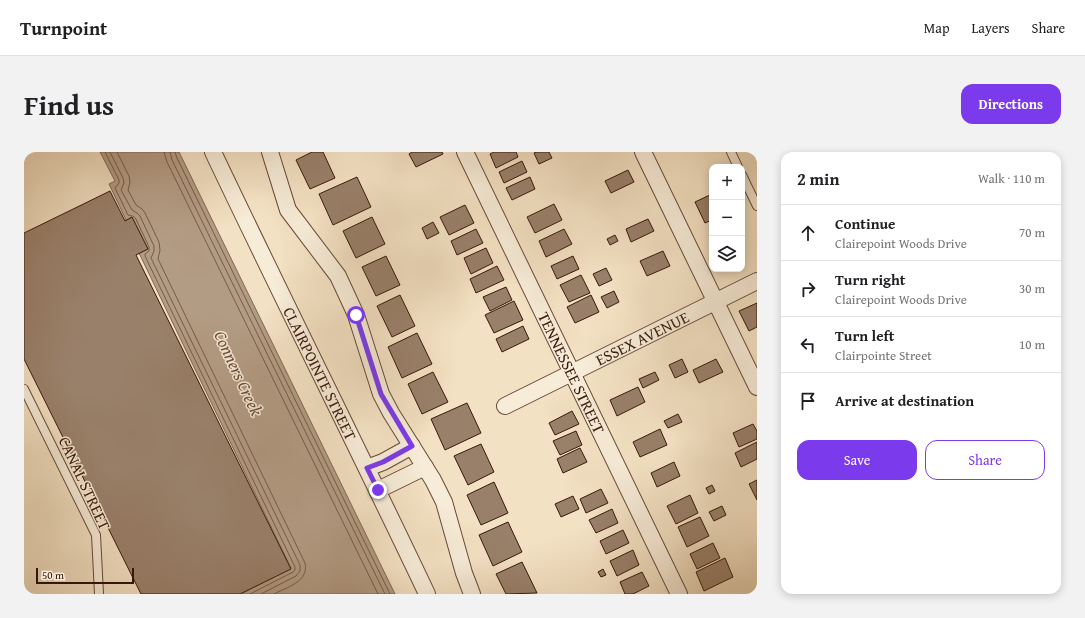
<!DOCTYPE html>
<meta charset="utf-8">
<style>
body{margin:0;font-family:"Gentium Book Plus",serif;background:#f2f2f2;color:#202124}
.controls{position:absolute;right:12px;top:12px;display:grid;overflow:hidden;border-radius:8px;box-shadow:0 2px 10px #0003}
.controls button{width:36px;height:36px;display:grid;place-items:center;padding:0;border:0;border-bottom:1px solid #e0e0e0;background:#fff;color:#202124;font:20px sans-serif}
.scale{position:absolute;left:12px;bottom:10px;width:98px;box-sizing:border-box;padding-left:4px;border:2px solid #38170a;border-top:0;font-size:11px;line-height:14px;white-space:nowrap;color:#38170a;-webkit-text-stroke:3px #f7ecd8;paint-order:stroke}
.stop{position:absolute;width:12px;height:12px;margin:-9px;border:3px solid #7c3aed;border-radius:50%;background:#fff}
.stop.end{background:#7c3aed;border-color:#fff;box-shadow:0 1px 4px #0008}
.list{margin:0;padding:0;list-style:none}
h2{display:flex;justify-content:space-between;align-items:center;height:52px;margin:0;padding:0 16px;font-size:17px}
h2 small{font-size:13px;font-weight:400;color:#757577}
.list li{display:grid;grid-template-columns:26px 1fr auto;gap:12px;align-items:center;box-sizing:border-box;height:56px;padding:0 16px;border-top:1px solid #e0e0e0}
.list b{display:block;font-size:15px;white-space:nowrap}
.list p{margin:0;font-size:13px;white-space:nowrap;color:#757577}
.list em{font-size:13px;font-style:normal;color:#757577}
.actions{display:flex;gap:8px;padding:12px 16px}
.actions a{flex:1;padding:9px 0;border:1px solid #7c3aed;border-radius:12px;text-align:center;font-size:14px;color:#7c3aed}
.actions .main{background:#7c3aed;color:#fff}
.icon{flex:none;width:22px;height:22px;fill:none;stroke:currentColor;stroke-width:2;stroke-linecap:round;stroke-linejoin:round}
.map{position:relative;flex:none;width:733px;height:442px;overflow:hidden;border-radius:12px}
header{display:flex;align-items:center;gap:24px;box-sizing:border-box;height:56px;padding:0 20px;background:#fff;border-bottom:1px solid #e0e0e0}
header strong{font-size:19px}
nav{display:flex;gap:22px;margin-inline-start:auto;font-size:14px}
.intro{display:flex;align-items:center;justify-content:space-between;box-sizing:border-box;height:96px;padding:0 24px}
h1{margin:0;font-size:28px}
.button{padding:10px 18px;border-radius:12px;background:#7c3aed;color:#fff;font-size:14px;font-weight:700}
main{display:flex;gap:24px;padding:0 24px}
aside{flex:1;background:#fff;border-radius:12px;box-shadow:0 2px 10px #0003}
.map>svg:first-child{display:block}
.water{fill:#b39c84;stroke:#826753}
.lines{fill:none;stroke-linecap:round;stroke-linejoin:round}
.shore{stroke:#765a47;stroke-width:1}
.building{fill:#99806a;stroke:#38170a}
.lane-casing{stroke:#674a38;stroke-width:10}
.street-casing{stroke:#674a38;stroke-width:18}
.lane{stroke:#f7ecd8;stroke-width:8}
.street{stroke:#f7ecd8;stroke-width:16}
.route{stroke:#7c3aed;stroke-width:5}
.labels{text-anchor:middle;dominant-baseline:central;stroke-width:3;stroke-linejoin:round;paint-order:stroke}
.street-label{font-size:16px;fill:#38170a;stroke:#f7ecd8}
.water-label{font-size:17px;font-style:italic;fill:#694c3b;stroke:#f7ecd8}
</style>
<header>
<strong>Turnpoint</strong>
<nav><a>Map</a><a>Layers</a><a>Share</a></nav>
</header>
<div class="intro"><h1>Find us</h1><a class="button">Directions</a></div>
<main>
<div class="map">
<svg width="733" height="442" viewBox="0 0 733 442">
<rect width="100%" height="100%" fill="#f3e1c3"/>
<filter id="stains"><feTurbulence type="fractalNoise" baseFrequency=".005" numOctaves="4"/><feColorMatrix values="0 0 0 0 .2 0 0 0 0 .09 0 0 0 0 .02 0 0 0 .5 -.17"/></filter>
<radialGradient id="worn" r=".72"><stop offset=".6" stop-color="#630" stop-opacity="0"/><stop offset="1" stop-color="#630" stop-opacity=".3"/></radialGradient>
<!-- water -->
<path class="water" d="M76,0H155L371,442H217L267,416L115,101L103,70L85,32L91,29Z"/>
<g class="lines">
<!-- shore -->
<g class="shore">
<path d="M81,0L95,28V31L91,36L104,63L108,64"/>
<path d="M86,0L99,26L100,31L97,38L108,58L113,61L116,64L130,94V99L127,106L276,413V419L272,424L237,442"/>
<path d="M93,0L105,24L106,30L104,38L112,53L118,57L121,61L135,90L136,98L134,107L281,411C285,430 263,435 250,442"/>
<path d="M140,0L143,10L354,442"/>
<path d="M146,0L148,8L361,442"/>
<path d="M151,0L153,6L366,442"/>
<path d="M109,64L112,67L125,95V99L121,102V104L271,415V418L269,420L226,442"/>
</g>
</g>
<!-- building -->
<g class="building">
<path d="M288,0H299L311,26L286,37L272,8Z"/>
<path d="M388,0H418L419,2L392,15L385,2Z"/>
<path d="M470,0H492L494,5L472,16L466,2Z"/>
<path d="M513,0H525L528,6L515,12L510,1Z"/>
<path d="M498,9L503,20L480,31L475,20Z"/>
<path d="M604,18L610,30L587,41L581,29Z"/>
<path d="M333,25L347,55L309,73L295,42Z"/>
<path d="M506,25L511,37L488,48L482,36Z"/>
<path d="M86,39L101,69L108,65L124,97L112,103L267,417L216,442H117L0,207V81Z"/>
<path d="M688,42V68L681,71L671,50Z"/>
<path d="M530,52L538,68L511,81L503,65Z"/>
<path d="M441,53L450,71L425,83L416,65Z"/>
<path d="M348,65L361,92L332,106L319,79Z"/>
<path d="M624,67L630,79L607,90L602,77Z"/>
<path d="M409,70L415,81L403,87L398,76Z"/>
<path d="M452,77L459,91L433,103L427,89Z"/>
<path d="M540,77L548,92L522,105L515,89Z"/>
<path d="M591,83L594,89L586,93L583,87Z"/>
<path d="M462,96L469,111L447,122L440,106Z"/>
<path d="M639,99L646,114L623,124L616,109Z"/>
<path d="M362,104L376,133L352,144L338,115Z"/>
<path d="M549,104L555,117L533,127L527,114Z"/>
<path d="M473,114L480,128L452,141L446,127Z"/>
<path d="M582,116L588,128L575,134L569,122Z"/>
<path d="M557,123L566,141L545,150L536,133Z"/>
<path d="M482,135L488,148L466,159L459,145Z"/>
<path d="M590,139L595,150L583,156L577,145Z"/>
<path d="M376,143L391,174L368,185L353,154Z"/>
<path d="M567,143L575,160L551,171L543,155Z"/>
<path d="M490,149L499,168L470,181L461,163Z"/>
<path d="M733,151V175L725,179L715,159Z"/>
<path d="M499,174L505,187L478,200L472,187Z"/>
<path d="M393,181L408,212L378,226L364,195Z"/>
<path d="M658,207L664,220L651,226L645,213Z"/>
<path d="M692,207L699,220L675,231L669,218Z"/>
<path d="M409,220L424,250L398,262L384,232Z"/>
<path d="M631,220L635,228L619,236L615,227Z"/>
<path d="M614,235L621,250L593,264L586,248Z"/>
<path d="M443,251L457,281L421,298L407,267Z"/>
<path d="M548,259L555,272L531,283L525,271Z"/>
<path d="M654,262L658,270L644,276L640,269Z"/>
<path d="M729,272L733,279V287L715,295L709,281Z"/>
<path d="M636,277L643,293L616,305L609,290Z"/>
<path d="M552,279L558,293L536,303L529,289Z"/>
<path d="M733,290V307L717,315L711,301Z"/>
<path d="M457,292L470,320L444,333L430,304Z"/>
<path d="M556,296L563,310L539,321L533,307Z"/>
<path d="M650,310L656,324L633,335L627,321Z"/>
<path d="M733,328V348L725,332Z"/>
<path d="M470,330L484,361L457,373L443,343Z"/>
<path d="M688,333L691,339L685,342L682,336Z"/>
<path d="M577,337L584,351L562,361L556,347Z"/>
<path d="M666,343L674,361L652,372L643,354Z"/>
<path d="M549,344L555,357L537,365L531,352Z"/>
<path d="M698,354L702,363L690,369L685,360Z"/>
<path d="M588,357L594,371L572,381L565,368Z"/>
<path d="M676,365L685,384L663,395L654,375Z"/>
<path d="M484,370L498,400L469,414L455,383Z"/>
<path d="M599,378L605,391L582,402L576,389Z"/>
<path d="M689,391L696,406L673,417L666,402Z"/>
<path d="M609,398L615,413L593,424L586,409Z"/>
<path d="M701,406L709,425L680,439L672,420Z"/>
<path d="M498,410L513,441L482,442L472,422Z"/>
<path d="M579,417L582,423L577,425L574,420Z"/>
<path d="M618,420L625,434L609,442H601L596,430Z"/>
</g>
<g class="lines">
<defs>
<g id="lane">
<path d="M707,0L714,15"/>
<path d="M718,23L733,54"/>
<path d="M0,237L72,383L75,442"/>
</g>
<g id="street">
<path id="s1" d="M189,0C259,148 333,294 403,442"/>
<path d="M246,0L264,58L314,124L332,163L357,242L367,261L409,328L420,350L440,421L448,442"/>
<path id="s2" d="M441,0L655,442"/>
<path d="M619,0L733,235"/>
<path id="s3" d="M481,254L733,129"/>
<path d="M343,316L359,310L388,294"/>
<path d="M354,338L401,315"/>
</g>
</defs>
<!-- lane casing -->
<use href="#lane" class="lane-casing"/>
<!-- street casing -->
<use href="#street" class="street-casing"/>
<!-- lane -->
<use href="#lane" class="lane"/>
<!-- street -->
<use href="#street" class="street"/>
</g>
<g class="lines">
<!-- route -->
<path class="route" d="M332,163L357,242L388,294L359,310L343,316L354,338"/>
</g>
<g class="labels">
<!-- street labels -->
<g class="street-label">
<text stroke="none"><textPath href="#s3" startOffset="153">ESSEX AVENUE</textPath></text>
<text stroke="none"><textPath href="#s1" startOffset="246">CLAIRPOINTE STREET</textPath></text>
<text stroke="none"><textPath href="#s2" startOffset="245">TENNESSEE STREET</textPath></text>
<text transform="translate(61 331) rotate(65)">CANAL STREET</text>
</g>
<!-- water labels -->
<g class="water-label">
<text transform="translate(215 221) rotate(65)">Conners Creek</text>
</g>
</g>
<rect width="100%" height="100%" filter="url(#stains)"/>
<rect width="100%" height="100%" fill="url(#worn)"/>
</svg>
<div class="controls">
<button>+</button>
<button>−</button>
<button><svg class="icon" aria-label="layers" viewBox="0 0 24 24"><path d="M12 4l9 5-9 5-9-5zM3 14l9 5 9-5"/></svg></button>
</div>
<div class="scale">50 m</div>
<div class="stop" style="left:332px;top:163px"></div>
<div class="stop end" style="left:354px;top:338px"></div>
</div>
<aside>
<h2>2 min<small>Walk · 110 m</small></h2>
<ul class="list">
<li><svg class="icon" aria-label="ahead" viewBox="0 0 24 24"><path d="M12 20V5M6 11l6-6 6 6"/></svg><div><b>Continue</b><p>Clairepoint Woods Drive</p></div><em>70 m</em></li>
<li><svg class="icon" aria-label="right" viewBox="0 0 24 24"><path d="M7 20v-9h11M14 6l5 5-5 5"/></svg><div><b>Turn right</b><p>Clairepoint Woods Drive</p></div><em>30 m</em></li>
<li><svg class="icon" aria-label="left" viewBox="0 0 24 24"><path d="M17 20v-9H6M10 6l-5 5 5 5"/></svg><div><b>Turn left</b><p>Clairpointe Street</p></div><em>10 m</em></li>
<li><svg class="icon" aria-label="arrive" viewBox="0 0 24 24"><path d="M6 21V4h12l-3 4 3 4H6"/></svg><div><b>Arrive at destination</b></div></li>
</ul>
<div class="actions"><a class="main">Save</a><a>Share</a></div>
</aside>
</main>
